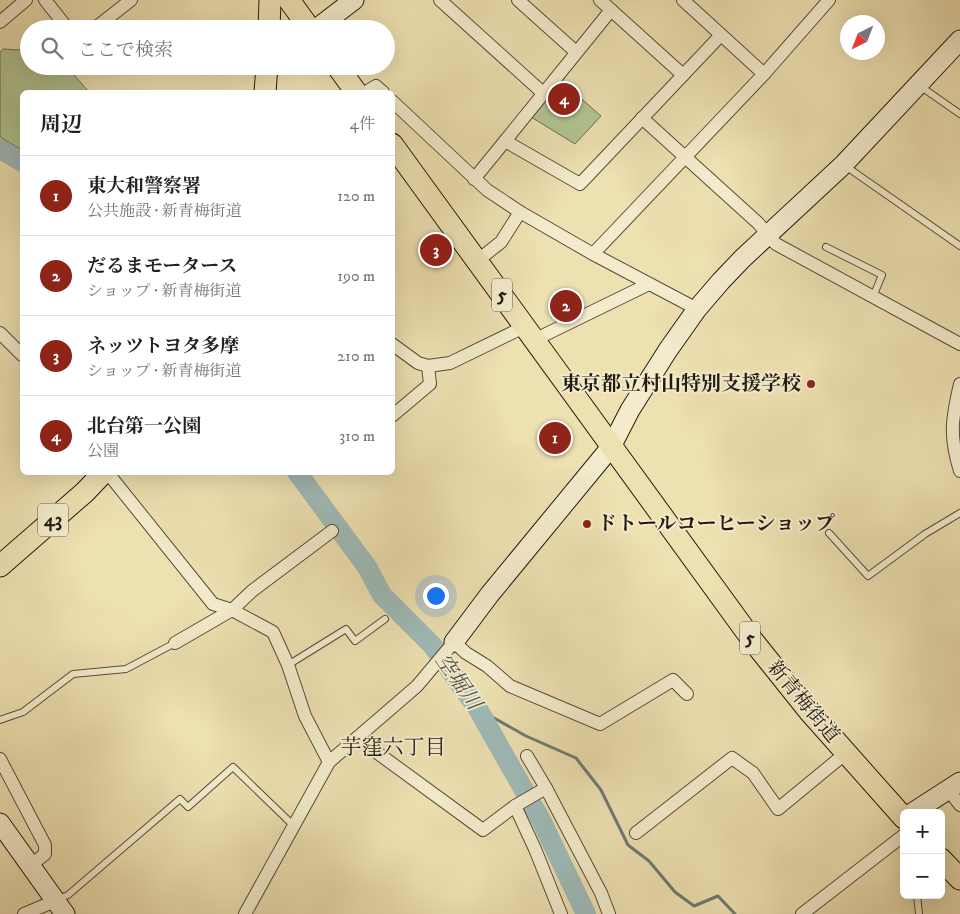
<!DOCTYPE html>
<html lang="ja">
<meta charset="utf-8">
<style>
body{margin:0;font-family:"IM FELL DW Pica","Noto Serif JP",serif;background:#f2f2f2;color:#222}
.controls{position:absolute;right:15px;bottom:15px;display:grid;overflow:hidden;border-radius:8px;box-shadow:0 5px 20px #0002}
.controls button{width:45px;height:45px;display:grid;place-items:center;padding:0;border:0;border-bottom:1px solid #e0e0e0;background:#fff;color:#222;font:25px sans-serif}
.compass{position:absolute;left:840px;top:15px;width:45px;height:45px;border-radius:50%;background:#fff;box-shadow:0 5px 20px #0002;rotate:222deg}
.you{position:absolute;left:435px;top:595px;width:18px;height:18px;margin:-12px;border:4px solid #fff;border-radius:50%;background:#1a73e8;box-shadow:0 0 0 8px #1a73e833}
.badge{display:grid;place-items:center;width:32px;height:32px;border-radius:50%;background:#8f2418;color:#fff;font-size:16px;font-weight:700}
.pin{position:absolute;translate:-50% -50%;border:2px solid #fff;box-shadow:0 1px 5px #0006}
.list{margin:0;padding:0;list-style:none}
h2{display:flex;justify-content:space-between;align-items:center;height:65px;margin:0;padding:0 20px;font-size:21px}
h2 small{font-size:16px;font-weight:400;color:#767676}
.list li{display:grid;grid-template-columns:32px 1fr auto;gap:15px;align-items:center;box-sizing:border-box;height:80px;padding:0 20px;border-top:1px solid #e0e0e0}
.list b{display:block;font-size:19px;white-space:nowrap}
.list p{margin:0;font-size:16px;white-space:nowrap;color:#767676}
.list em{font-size:16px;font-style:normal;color:#767676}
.icon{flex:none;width:28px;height:28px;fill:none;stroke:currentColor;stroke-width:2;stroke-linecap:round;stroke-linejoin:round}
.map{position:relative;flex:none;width:960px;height:914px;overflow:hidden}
.search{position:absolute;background:#fff;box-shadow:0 5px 20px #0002;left:20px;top:20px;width:375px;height:55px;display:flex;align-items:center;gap:12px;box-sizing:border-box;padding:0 18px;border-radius:28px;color:#767676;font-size:19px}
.panel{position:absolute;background:#fff;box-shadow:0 5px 20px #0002;left:20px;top:90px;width:375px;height:385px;border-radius:8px}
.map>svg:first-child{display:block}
.green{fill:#b2c391;stroke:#6a6e51}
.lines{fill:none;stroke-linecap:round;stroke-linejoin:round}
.stream{stroke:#6d7a75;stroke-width:3}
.river{stroke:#9ebab8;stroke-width:20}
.lane-casing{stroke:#564c39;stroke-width:8}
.street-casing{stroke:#564c39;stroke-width:14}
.secondary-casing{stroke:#231a11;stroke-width:21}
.primary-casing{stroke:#231a11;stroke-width:23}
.lane{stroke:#f3ebcc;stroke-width:6}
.street{stroke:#f3ebcc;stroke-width:12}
.secondary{stroke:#f3ebcc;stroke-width:19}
.primary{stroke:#ede0b1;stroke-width:21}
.poi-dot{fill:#8f2418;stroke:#f3ebcc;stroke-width:2}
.labels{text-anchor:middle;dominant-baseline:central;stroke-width:4;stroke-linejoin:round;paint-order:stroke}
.shield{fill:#f3ebcc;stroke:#615949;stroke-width:1}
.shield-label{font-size:19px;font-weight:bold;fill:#231a11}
.poi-label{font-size:20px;font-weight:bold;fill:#231a11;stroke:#f3ebcc;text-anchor:end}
.street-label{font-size:20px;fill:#231a11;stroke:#f3ebcc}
.water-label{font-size:21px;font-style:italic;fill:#4e524b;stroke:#f3ebcc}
.neighbourhood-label{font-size:21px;fill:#231a11;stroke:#f3ebcc}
</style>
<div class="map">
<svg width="960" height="914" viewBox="0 0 960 914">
<rect width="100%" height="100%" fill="#ede0b1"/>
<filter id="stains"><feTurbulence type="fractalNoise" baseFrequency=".004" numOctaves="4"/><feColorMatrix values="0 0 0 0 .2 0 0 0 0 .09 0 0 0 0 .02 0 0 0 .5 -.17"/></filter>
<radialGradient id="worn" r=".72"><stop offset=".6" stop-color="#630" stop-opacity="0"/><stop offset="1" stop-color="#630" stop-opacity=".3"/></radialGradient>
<!-- green -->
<g class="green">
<path d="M29,42V66H66L89,92H22V150L0,137V52L3,49L19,50Z"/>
<path d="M561,81L601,116L575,144L531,117Z"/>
</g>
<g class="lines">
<!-- stream -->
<path class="stream" d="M478,709L526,736L576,758L601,790L628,845L649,861L675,892L694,906L718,896L735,914"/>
<!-- river -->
<g class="river">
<path d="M0,149L22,162"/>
<path d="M297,472L367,567L382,595L432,645L478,709L542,822L586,914"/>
</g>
<defs>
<g id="lane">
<path d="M920,86L960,114"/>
<path d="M844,165L960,246"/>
<path d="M826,247L882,275L873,297"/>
<path d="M829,533L868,576L925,534L960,513"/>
<path d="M288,665L346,629L355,641L385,619"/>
<path d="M0,720L23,712L73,674L126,669L175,643"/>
<path d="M917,895L919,914"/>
<path d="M56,900L68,895L180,799L188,807L233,767L294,826"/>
</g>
<g id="street">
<path d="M45,0L68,29"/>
<path d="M440,0L543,93"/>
<path d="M518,0L576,52"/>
<path d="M600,0L683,75"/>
<path d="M683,0L764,74"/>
<path d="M611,10L505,141L580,184L721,35"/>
<path d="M0,22L26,0"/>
<path d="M94,29L131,0"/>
<path d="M366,92L376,86L383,92"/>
<path d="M392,101L487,190L520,212L593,254L697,309"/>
<path d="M642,118L758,223L776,244L960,344"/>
<path d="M474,179L505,141"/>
<path d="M593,254L764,74L829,0"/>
<path d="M477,261L501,242L520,212"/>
<path d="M0,333L22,355"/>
<path d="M534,340L649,284"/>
<path d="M392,344L418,363L428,366L450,363L524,327"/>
<path d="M960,384C952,418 949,436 960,471"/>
<path d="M392,416L430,384L428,366"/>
<path d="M107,472L213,604L232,610L273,632L288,665L305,716L329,762"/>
<path d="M175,643L232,610L252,591L332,531"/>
<path d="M357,738L483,830L515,806L546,788"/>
<path d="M527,756L546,788L601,893L609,914"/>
<path d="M0,759L45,845V854L31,865"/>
<path d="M948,789L960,805"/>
<path d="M515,806L535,849L561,914"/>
<path d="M636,833L732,758L753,773L778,809L846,753"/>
<path d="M24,914L55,901"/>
<path d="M245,914L329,762L417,686L454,642L466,653L487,666L510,686L600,724L673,680L687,694"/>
<path d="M802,914L904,835"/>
</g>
<g id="secondary">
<path d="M316,29L354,0"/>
<path d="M454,642L490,594L611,447L630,410L668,350L697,309L721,281L743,258L843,165L960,40"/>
<path d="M912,813L960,782"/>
<path d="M0,823L65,914"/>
</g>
<g id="primary">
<path d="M289,0L310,29"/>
<path d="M269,29L270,0"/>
<path d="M337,66L356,92"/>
<path d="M265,92L267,66"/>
<path d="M392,144L753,641L809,711L904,818"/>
<path d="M0,566L85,492L104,472"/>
<path d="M941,859L960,879"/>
</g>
</defs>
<!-- lane casing -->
<use href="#lane" class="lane-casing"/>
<!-- street casing -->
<use href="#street" class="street-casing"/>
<!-- secondary casing -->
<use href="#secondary" class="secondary-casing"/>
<!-- primary casing -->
<use href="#primary" class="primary-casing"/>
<!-- lane -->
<use href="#lane" class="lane"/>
<!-- street -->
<use href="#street" class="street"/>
<!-- secondary -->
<use href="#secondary" class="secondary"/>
<!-- primary -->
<use href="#primary" class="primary"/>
</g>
<!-- markers -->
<g class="poi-dot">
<circle cx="811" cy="384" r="5"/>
<circle cx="587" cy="524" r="5"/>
</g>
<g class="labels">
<!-- shield labels -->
<g class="shield">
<rect x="492" y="278.5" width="20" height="33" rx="4"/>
<rect x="38" y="503.5" width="30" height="33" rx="4"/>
<rect x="740" y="621.5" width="20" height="33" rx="4"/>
</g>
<g class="shield-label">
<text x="502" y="295">5</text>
<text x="53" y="520">43</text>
<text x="750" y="638">5</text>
</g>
<!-- poi labels -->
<g class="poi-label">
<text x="801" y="384">東京都立村山特別支援学校</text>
<text x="597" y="524" text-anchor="start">ドトールコーヒーショップ</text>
</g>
<!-- street labels -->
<g class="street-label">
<text transform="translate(803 702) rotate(50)">新青梅街道</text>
</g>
<!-- water labels -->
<g class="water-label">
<text transform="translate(458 682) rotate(55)">空堀川</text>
</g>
<!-- neighbourhood labels -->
<g class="neighbourhood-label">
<text x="393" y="748">芋窪六丁目</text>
</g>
</g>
<rect width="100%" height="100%" filter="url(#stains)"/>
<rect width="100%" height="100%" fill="url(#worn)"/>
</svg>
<div class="controls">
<button>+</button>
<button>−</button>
</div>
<svg class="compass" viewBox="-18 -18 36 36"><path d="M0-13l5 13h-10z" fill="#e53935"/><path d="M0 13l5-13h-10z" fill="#767676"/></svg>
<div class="you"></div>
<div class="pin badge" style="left:555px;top:438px">1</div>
<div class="pin badge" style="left:566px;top:306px">2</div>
<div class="pin badge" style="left:436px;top:250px">3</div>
<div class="pin badge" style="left:564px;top:99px">4</div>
<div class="search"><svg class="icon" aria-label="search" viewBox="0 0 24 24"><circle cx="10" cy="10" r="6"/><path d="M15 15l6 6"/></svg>ここで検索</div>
<section class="panel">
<h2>周辺<small>4件</small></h2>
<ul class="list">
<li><span class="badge">1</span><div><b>東大和警察署</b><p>公共施設 · 新青梅街道</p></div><em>120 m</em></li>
<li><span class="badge">2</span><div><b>だるまモータース</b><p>ショップ · 新青梅街道</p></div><em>190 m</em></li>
<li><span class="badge">3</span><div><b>ネッツトヨタ多摩</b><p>ショップ · 新青梅街道</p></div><em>210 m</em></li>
<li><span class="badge">4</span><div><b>北台第一公園</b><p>公園</p></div><em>310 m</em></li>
</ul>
</section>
</div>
